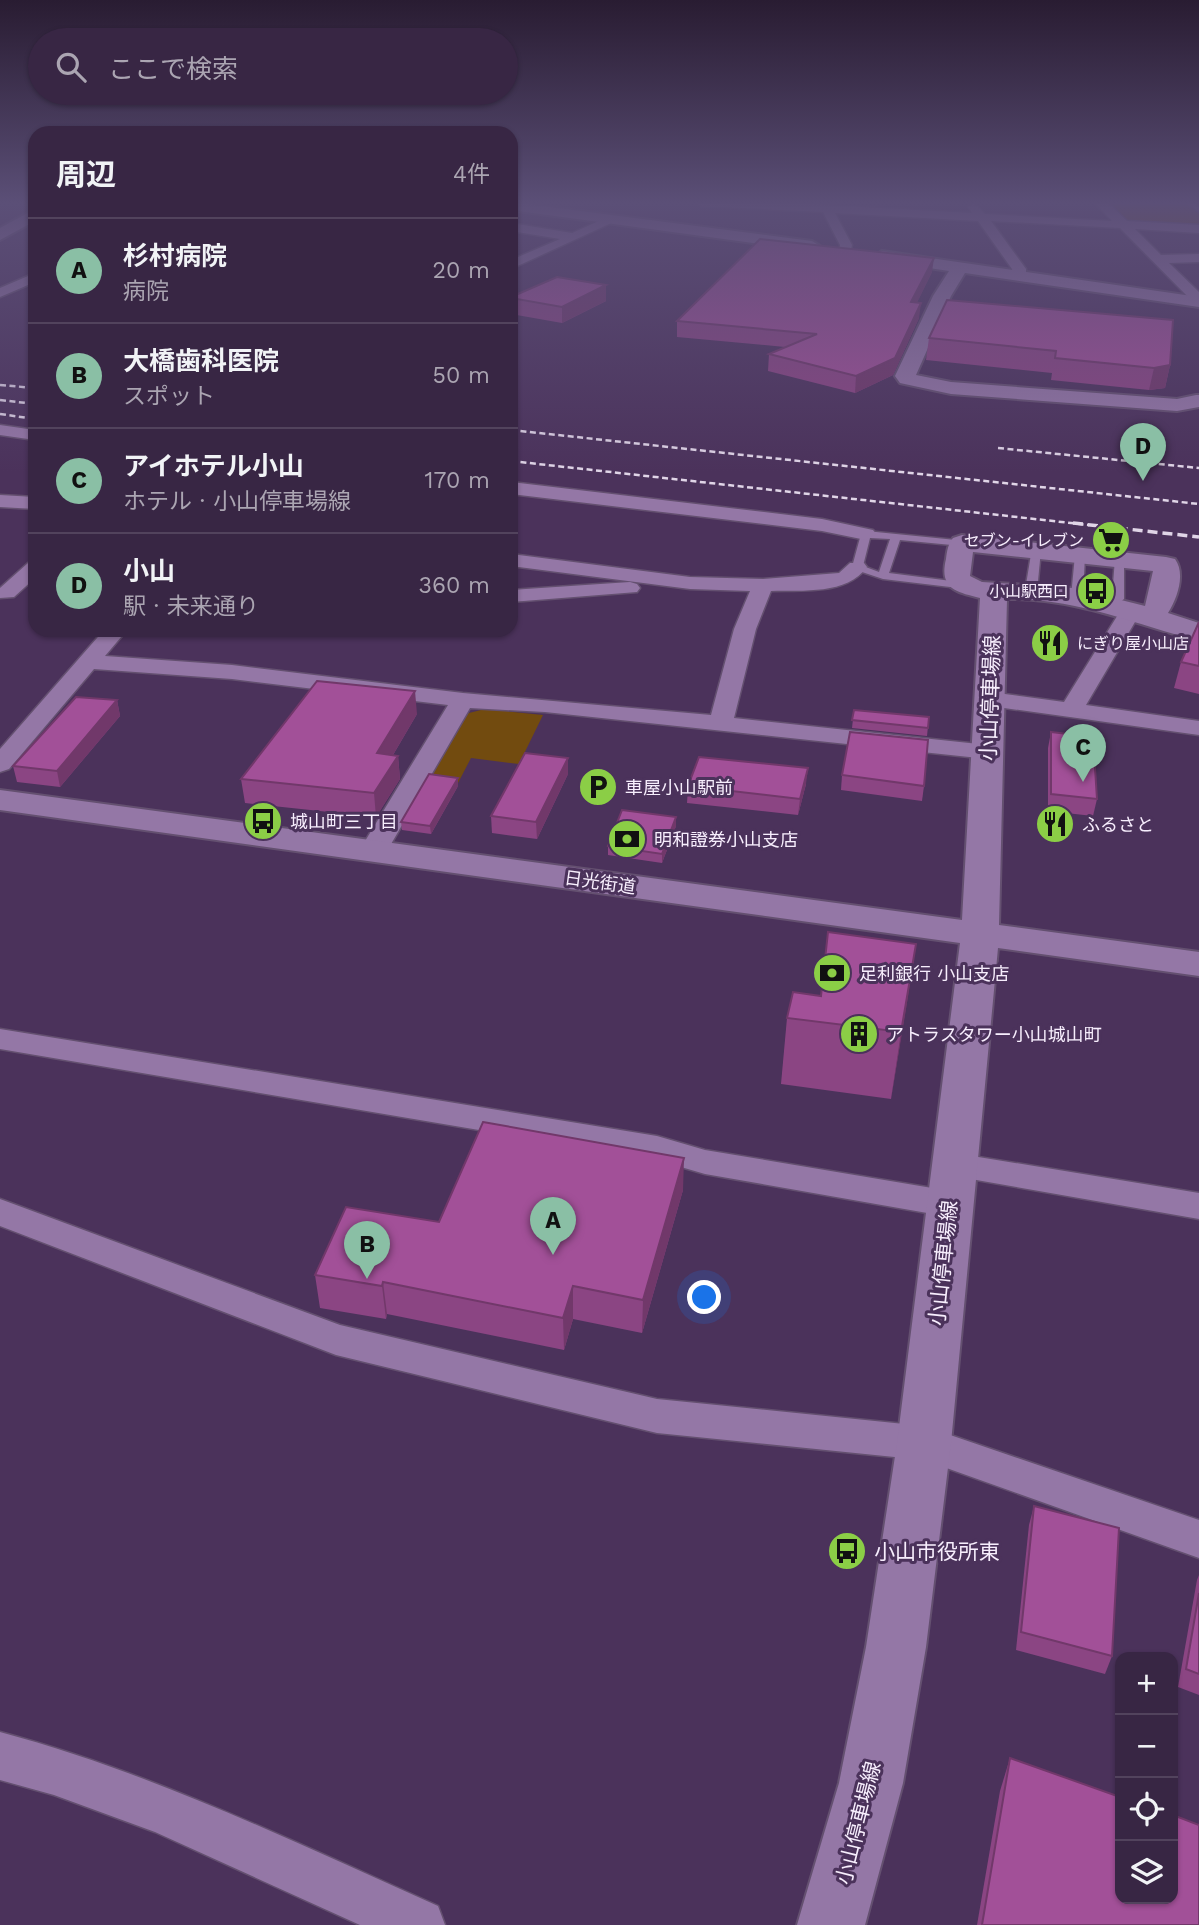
<!DOCTYPE html>
<html lang="ja">
<meta charset="utf-8">
<style>
body{margin:0;font-family:"Work Sans","Noto Sans JP",sans-serif;background:#3f2e4b;color:#f1f3f6}
.controls{position:absolute;right:21px;bottom:21px;display:grid;overflow:hidden;border-radius:14px;box-shadow:0 2px 5px #0004}
.controls button{width:63px;height:63px;display:grid;place-items:center;padding:0;border:0;border-bottom:2px solid #52435d;background:#382644;color:#f1f3f6;font:35px sans-serif}
.you{position:absolute;left:705px;top:1298px;width:24px;height:24px;margin:-18px;border:5px solid #fff;border-radius:50%;background:#1a73e8;box-shadow:0 0 0 10px #1a73e833}
.badge{display:grid;place-items:center;width:46px;height:46px;border-radius:50%;background:#8abfa5;color:#111;font-size:23px;font-weight:700}
.pin{position:absolute;translate:-50% -58px;filter:drop-shadow(0 2px 4px #0008)}
.pin::after{content:'';position:absolute;top:37px;width:24px;height:21px;background:inherit;clip-path:polygon(0 0,100% 0,50% 100%)}
.list{margin:0;padding:0;list-style:none}
h2{display:flex;justify-content:space-between;align-items:center;height:91px;margin:0;padding:0 28px;font-size:30px}
h2 small{font-size:23px;font-weight:400;color:#aba5b2}
.list li{display:grid;grid-template-columns:46px 1fr auto;gap:21px;align-items:center;box-sizing:border-box;height:105px;padding:0 28px;border-top:2px solid #52435d}
.list b{display:block;font-size:26px;white-space:nowrap}
.list p{margin:0;font-size:23px;white-space:nowrap;color:#aba5b2}
.list em{font-size:23px;font-style:normal;color:#aba5b2}
.icon{flex:none;width:38px;height:38px;fill:none;stroke:currentColor;stroke-width:2;stroke-linecap:round;stroke-linejoin:round}
.map{position:relative;flex:none;width:1199px;height:1925px;overflow:hidden}
.search{position:absolute;background:#382644;box-shadow:0 2px 5px #0004;left:28px;top:28px;width:490px;height:77px;display:flex;align-items:center;gap:18px;box-sizing:border-box;padding:0 24px;border-radius:38px;color:#aba5b2;font-size:26px}
.panel{position:absolute;background:#382644;box-shadow:0 2px 5px #0004;left:28px;top:126px;width:490px;height:511px;border-radius:21px}
.map>svg:first-child{display:block}
.green{fill:#724b0f}
.lines{fill:none;stroke-linecap:round;stroke-linejoin:round}
.lane-casing{stroke:#645070;stroke-width:3}
.street-casing{stroke:#645070;stroke-width:3}
.secondary-casing{stroke:#645070;stroke-width:4}
.lane{fill:#9477a6;fill-rule:evenodd}
.street{fill:#9477a6;fill-rule:evenodd}
.secondary{fill:#9477a6;fill-rule:evenodd}
.rail-far1{stroke:#e0d5e7;stroke-width:2.5;stroke-dasharray:6 3.5;stroke-linecap:butt}
.rail{stroke:#e0d5e7;stroke-width:3.5;stroke-dasharray:10 5;stroke-linecap:butt}
.wall{fill:#8b4583}
.shaded-wall{fill:#71386a}
.building{fill:#a25098;stroke:#71386a;stroke-width:2}
.labels{text-anchor:middle;dominant-baseline:central;stroke-width:6;stroke-linejoin:round;paint-order:stroke}
.far-poi-label{font-size:16px;fill:#f7eefd;stroke:#4b325b;text-anchor:end}
.poi-label{font-size:18px;fill:#f7eefd;stroke:#4b325b;text-anchor:start}
.street-label{font-size:18px;fill:#f7eefd;stroke:#4b325b}
.near-street-label{font-size:21px;fill:#f7eefd;stroke:#4b325b}
.near-poi-label{font-size:21px;fill:#f7eefd;stroke:#4b325b;text-anchor:start}
</style>
<div class="map">
<svg width="1199" height="1925" viewBox="0 0 1199 1925">
<rect width="100%" height="100%" fill="#4b325b"/>
<!-- green -->
<g class="green">
<path d="M1103,202H1199V228L1127,224Z"/>
<path d="M485,709L543,715L519,764L471,758L458,783L430,779L465,714Z"/>
</g>
<g class="lines">
<defs>
<g id="lane">
<path d="M1186,202H1193L1199,207V212Z"/>
<path d="M866,531L966,541V545L962,546L900,540L889,573L967,583L973,586L967,589L883,579L853,569L852,567L861,534ZM870,538L890,539L879,572L863,566Z"/>
<path d="M1032,548L1041,550L1037,591L1031,594L1025,591Z"/>
<path d="M1080,552L1085,555L1083,597L1077,600L1071,597L1075,555Z"/>
<path d="M1115,558L1124,560V599L1112,608L1106,605L1112,598Z"/>
</g>
<g id="street">
<path d="M695,202H769L972,213L968,207L974,203L985,214L1112,221L1094,202H1107L1127,221L1199,225V233L1135,229L1161,255L1199,254V262L1169,263L1199,292V304L1194,303L1120,228L991,221L1026,269V276L1019,280L1014,279L1012,269L978,221L835,213L852,245L850,254L845,255L839,251L840,245L823,212L701,206Z"/>
<path d="M610,216L620,219L511,269V260L560,239L511,231V223L572,233Z"/>
<path d="M35,273V282L0,297V288Z"/>
<path d="M0,425L35,430V440L0,435Z"/>
<path d="M511,482L822,519L873,530L876,534L866,540L822,531L511,494Z"/>
<path d="M0,495L35,497V509L0,507Z"/>
<path d="M511,554L690,577L763,579L839,573L850,563H864L867,567C847,595 803,590 771,591L756,629L734,718L988,745L997,747L1000,752L997,757L988,759L545,712L470,708L387,851L383,857H363L359,851L448,705L232,679L94,669L9,769L0,772V749L104,630H127L105,656L232,665L463,693L711,715L734,629L750,591L690,589L511,566Z"/>
<path d="M35,561V578L14,597L0,598V588L28,563Z"/>
<path d="M630,582L637,584L640,588L637,592L511,602V590Z"/>
<path d="M1136,605L1147,611L1135,622L1086,705L1199,721V735L990,706L982,704L978,699L982,694L990,692L1064,702L1119,613Z"/>
<path d="M0,1029L657,1136L705,1150L950,1191L963,1195L968,1204L963,1213L950,1217L705,1174L657,1160L0,1049Z"/>
<path d="M954,1153L1199,1193V1219L942,1174L937,1165L942,1156Z"/>
<path d="M0,1199L340,1325L657,1399L924,1426L1199,1520V1558L924,1460L657,1433L336,1355L0,1226Z"/>
<path d="M0,1732C153,1773 294,1842 438,1906L445,1925H360L155,1832L54,1795L0,1780Z"/>
</g>
<g id="secondary">
<path d="M511,202L812,241L820,246L812,251L511,210Z"/>
<path d="M35,209V221L0,240V228Z"/>
<path d="M882,251L1199,297V307L965,273L951,296L916,375L951,382L1177,399L1196,395H1199V407L1177,411L951,394L900,383L895,376L933,296L949,271L876,260L874,256Z"/>
<path d="M962,535L1166,557L1175,559C1186,574 1177,599 1168,613L1199,623V641C1134,624 1076,598 1007,599L999,925L1199,952V976L998,948L951,1443L926,1647L903,1783L865,1925H797L839,1783L866,1647L897,1443L960,943L0,810V790L962,920L980,598C955,592 939,588 946,559C947,551 948,544 953,538ZM973,552L1153,571L1145,606L1073,588L982,582L970,576Z"/>
</g>
</defs>
<!-- lane casing -->
<use href="#lane" class="lane-casing"/>
<!-- street casing -->
<use href="#street" class="street-casing"/>
<!-- secondary casing -->
<use href="#secondary" class="secondary-casing"/>
<!-- lane -->
<use href="#lane" class="lane"/>
<!-- street -->
<use href="#street" class="street"/>
<!-- secondary -->
<use href="#secondary" class="secondary"/>
<!-- rail-far1 -->
<g class="rail-far1">
<path d="M0,385L35,388"/>
<path d="M0,400L35,404"/>
<path d="M0,414L35,419"/>
<path d="M511,430L1199,504"/>
<path d="M998,448L1199,468"/>
<path d="M511,461L1089,525"/>
</g>
<!-- rail -->
<path class="rail" d="M1073,523L1199,537"/>
</g>
<!-- wall -->
<g class="wall">
<path d="M932,272L917,302L919,318L893,375L855,393L768,371L769,354L785,347L677,337V321Z"/>
<path d="M511,297L606,301L562,323L511,314Z"/>
<path d="M947,300L1170,365L1165,388L1149,390L1051,380L1052,373L926,360L929,338Z"/>
<path d="M1199,622V694L1174,688L1181,662Z"/>
<path d="M117,700L120,716L60,787L17,782L13,766Z"/>
<path d="M854,710L929,717L927,736L852,728Z"/>
<path d="M417,714L393,755L398,756L400,779L376,817L245,803L241,779Z"/>
<path d="M1051,732L1097,799L1093,816L1048,811V748Z"/>
<path d="M568,774L537,839L492,833L491,816Z"/>
<path d="M842,775L924,786L922,801L841,790Z"/>
<path d="M806,784L798,815L687,803L688,786Z"/>
<path d="M458,786L431,834L402,830L401,822Z"/>
<path d="M676,826L662,863L608,855V846Z"/>
<path d="M916,944L891,1099L781,1084L787,1018L821,996Z"/>
<path d="M683,1190L642,1333L573,1319L564,1350L387,1314L386,1319L320,1308L315,1275L439,1222Z"/>
<path d="M1034,1506L1112,1656L1105,1674L1016,1650L1029,1525Z"/>
<path d="M1199,1575V1695L1178,1687L1197,1580Z"/>
<path d="M1010,1758L1199,1925H977L1000,1791Z"/>
</g>
<!-- shaded-wall -->
<g class="shaded-wall">
<path d="M934,258L932,272L910,317L911,302Z"/>
<path d="M606,285V301L562,323V307Z"/>
<path d="M921,303L919,318L893,375L855,393L856,376Z"/>
<path d="M1170,365L1165,388L1149,390L1154,368Z"/>
<path d="M415,691L417,714L380,777L377,753Z"/>
<path d="M117,700L120,716L60,787L57,771Z"/>
<path d="M398,756L400,779L376,817L374,793Z"/>
<path d="M568,758V774L537,839L536,822Z"/>
<path d="M808,768L806,784L798,815L800,799Z"/>
<path d="M458,778V786L431,834L430,826Z"/>
<path d="M676,817V826L662,863V854Z"/>
<path d="M916,944L906,1009L891,1099L901,1032Z"/>
<path d="M684,1158L683,1190L642,1333L643,1300Z"/>
<path d="M383,1282L387,1314L386,1319L382,1286Z"/>
<path d="M573,1286V1319L564,1350L563,1318Z"/>
</g>
<!-- building -->
<g class="building">
<path d="M760,239L934,258L911,302L921,303L895,358L856,376L769,354L817,334L677,321Z"/>
<path d="M557,277L606,285L562,307L511,298V297Z"/>
<path d="M947,300L1173,320L1170,365L1154,368L1055,358L1056,351L929,338Z"/>
<path d="M1199,622V666L1181,662Z"/>
<path d="M317,681L415,691L377,753L398,756L374,793L241,779Z"/>
<path d="M76,697L117,700L57,771L13,766Z"/>
<path d="M854,710L929,717L928,728L852,720Z"/>
<path d="M850,732L928,740L924,786L842,775Z"/>
<path d="M1051,732L1093,737L1097,799L1051,794Z"/>
<path d="M525,753L568,758L536,822L491,816Z"/>
<path d="M699,757L808,768L800,799L688,786Z"/>
<path d="M429,774L458,778L430,826L401,822Z"/>
<path d="M622,810L676,817L662,854L608,846Z"/>
<path d="M828,932L916,944L901,1032L787,1018L793,992L821,996Z"/>
<path d="M483,1122L684,1158L643,1300L573,1286L563,1318L383,1282L382,1286L315,1275L346,1207L439,1222Z"/>
<path d="M1034,1506L1119,1528L1112,1656L1021,1632Z"/>
<path d="M1199,1593V1674L1186,1669Z"/>
<path d="M1010,1758L1120,1797V1899H1173V1815L1199,1825V1925H982Z"/>
</g>
<!-- sky -->
<linearGradient id="sky" x2="0" y2="1"><stop stop-color="#291c32"/><stop offset="0.43" stop-color="#5b4f77"/><stop offset="1" stop-color="#5b4f77" stop-opacity="0"/></linearGradient>
<rect width="1199" height="472" fill="url(#sky)"/>
<!-- icons -->
<defs>
<symbol id="supermarket-disc" viewBox="-11 -11 22 22"><circle r="9.5" fill="#8bce46" stroke="#4b325b"/><path d="M-6-5.5h2.5l.6 2H6L4.5 2H-2.5L-4.4-4H-6ZM-1.5 3.2a1.3 1.3 0 1 0 .1 0ZM3 3.2a1.3 1.3 0 1 0 .1 0Z" fill="#111"/></symbol>
<symbol id="bus-disc" viewBox="-11 -11 22 22"><circle r="9.5" fill="#8bce46" stroke="#4b325b"/><path d="M-5-6H5V4H4V6H2V4H-2V6H-4V4H-5ZM-3.5-4V0h7V-4ZM-3.5 1.2v1.5H-2V1.2ZM2 1.2v1.5H3.5V1.2Z" fill="#111"/></symbol>
<symbol id="restaurant-disc" viewBox="-11 -11 22 22"><circle r="9.5" fill="#8bce46" stroke="#4b325b"/><path d="M-5-6h1v4h1v-4h1v4h1v-4h1v5L-1.5 .5V6h-2V.5L-5-1ZM5-6V6H3V1.5H1.5Q1.5-4 5-6Z" fill="#111"/></symbol>
<symbol id="parking-disc" viewBox="-11 -11 22 22"><circle r="9.5" fill="#8bce46" stroke="#4b325b"/><path d="M-3.5-5.5H1a3.5 3.5 0 0 1 0 7H-1V5.5H-3.5ZM-1-3.4V-.6H.8a1.4 1.4 0 0 0 0-2.8Z" fill="#111"/></symbol>
<symbol id="bank-disc" viewBox="-11 -11 22 22"><circle r="9.5" fill="#8bce46" stroke="#4b325b"/><path d="M-6-4H6V4H-6ZM0-2.3a2.3 2.3 0 1 0 0 4.6a2.3 2.3 0 1 0 0-4.6Z" fill="#111"/></symbol>
<symbol id="building-disc" viewBox="-11 -11 22 22"><circle r="9.5" fill="#8bce46" stroke="#4b325b"/><path d="M-4-6H4V6H1V3H-1V6H-4ZM-2.5-4.3h1.7v1.8h-1.7ZM.8-4.3h1.7v1.8H.8ZM-2.5-1h1.7V.8h-1.7ZM.8-1h1.7V.8H.8Z" fill="#111"/></symbol>
</defs>
<g fill-rule="evenodd">
<use href="#supermarket-disc" x="1089" y="518" width="44" height="44"/>
<use href="#bus-disc" x="1074" y="569" width="44" height="44"/>
<use href="#restaurant-disc" x="1028" y="621" width="44" height="44"/>
<use href="#parking-disc" x="576" y="765" width="44" height="44"/>
<use href="#bus-disc" x="241" y="799" width="44" height="44"/>
<use href="#restaurant-disc" x="1033" y="802" width="44" height="44"/>
<use href="#bank-disc" x="605" y="817" width="44" height="44"/>
<use href="#bank-disc" x="810" y="951" width="44" height="44"/>
<use href="#building-disc" x="837" y="1012" width="44" height="44"/>
<use href="#bus-disc" x="825" y="1529" width="44" height="44"/>
</g>
<g class="labels">
<!-- far-poi labels -->
<g class="far-poi-label">
<text x="1084" y="540">セブン-イレブン</text>
<text x="1069" y="591">小山駅西口</text>
<text x="1077" y="643" text-anchor="start">にぎり屋小山店</text>
</g>
<!-- poi labels -->
<g class="poi-label">
<text x="625" y="787">車屋小山駅前</text>
<text x="290" y="821">城山町三丁目</text>
<text x="1082" y="824">ふるさと</text>
<text x="654" y="839">明和證券小山支店</text>
<text x="859" y="973">足利銀行 小山支店</text>
<text x="886" y="1034">アトラスタワー小山城山町</text>
</g>
<!-- street labels -->
<g class="street-label">
<text transform="translate(600 882) rotate(8)">日光街道</text>
</g>
<!-- near-street labels -->
<g class="near-street-label">
<text transform="translate(990 698) rotate(-88)">小山停車場線</text>
<text transform="translate(943 1263) rotate(-84)">小山停車場線</text>
<text transform="translate(858 1823) rotate(-76)">小山停車場線</text>
</g>
<!-- near-poi labels -->
<g class="near-poi-label">
<text x="874" y="1551">小山市役所東</text>
</g>
</g>
</svg>
<div class="controls">
<button>+</button>
<button>−</button>
<button><svg class="icon" aria-label="locate" viewBox="0 0 24 24"><circle cx="12" cy="12" r="6"/><path d="M12 2v4M12 18v4M2 12h4M18 12h4"/></svg></button>
<button><svg class="icon" aria-label="layers" viewBox="0 0 24 24"><path d="M12 4l9 5-9 5-9-5zM3 14l9 5 9-5"/></svg></button>
</div>
<div class="you"></div>
<div class="pin badge" style="left:553px;top:1255px">A</div>
<div class="pin badge" style="left:367px;top:1279px">B</div>
<div class="pin badge" style="left:1083px;top:782px">C</div>
<div class="pin badge" style="left:1143px;top:481px">D</div>
<div class="search"><svg class="icon" aria-label="search" viewBox="0 0 24 24"><circle cx="10" cy="10" r="6"/><path d="M15 15l6 6"/></svg>ここで検索</div>
<section class="panel">
<h2>周辺<small>4件</small></h2>
<ul class="list">
<li><span class="badge">A</span><div><b>杉村病院</b><p>病院</p></div><em>20 m</em></li>
<li><span class="badge">B</span><div><b>大橋歯科医院</b><p>スポット</p></div><em>50 m</em></li>
<li><span class="badge">C</span><div><b>アイホテル小山</b><p>ホテル · 小山停車場線</p></div><em>170 m</em></li>
<li><span class="badge">D</span><div><b>小山</b><p>駅 · 未来通り</p></div><em>360 m</em></li>
</ul>
</section>
</div>
